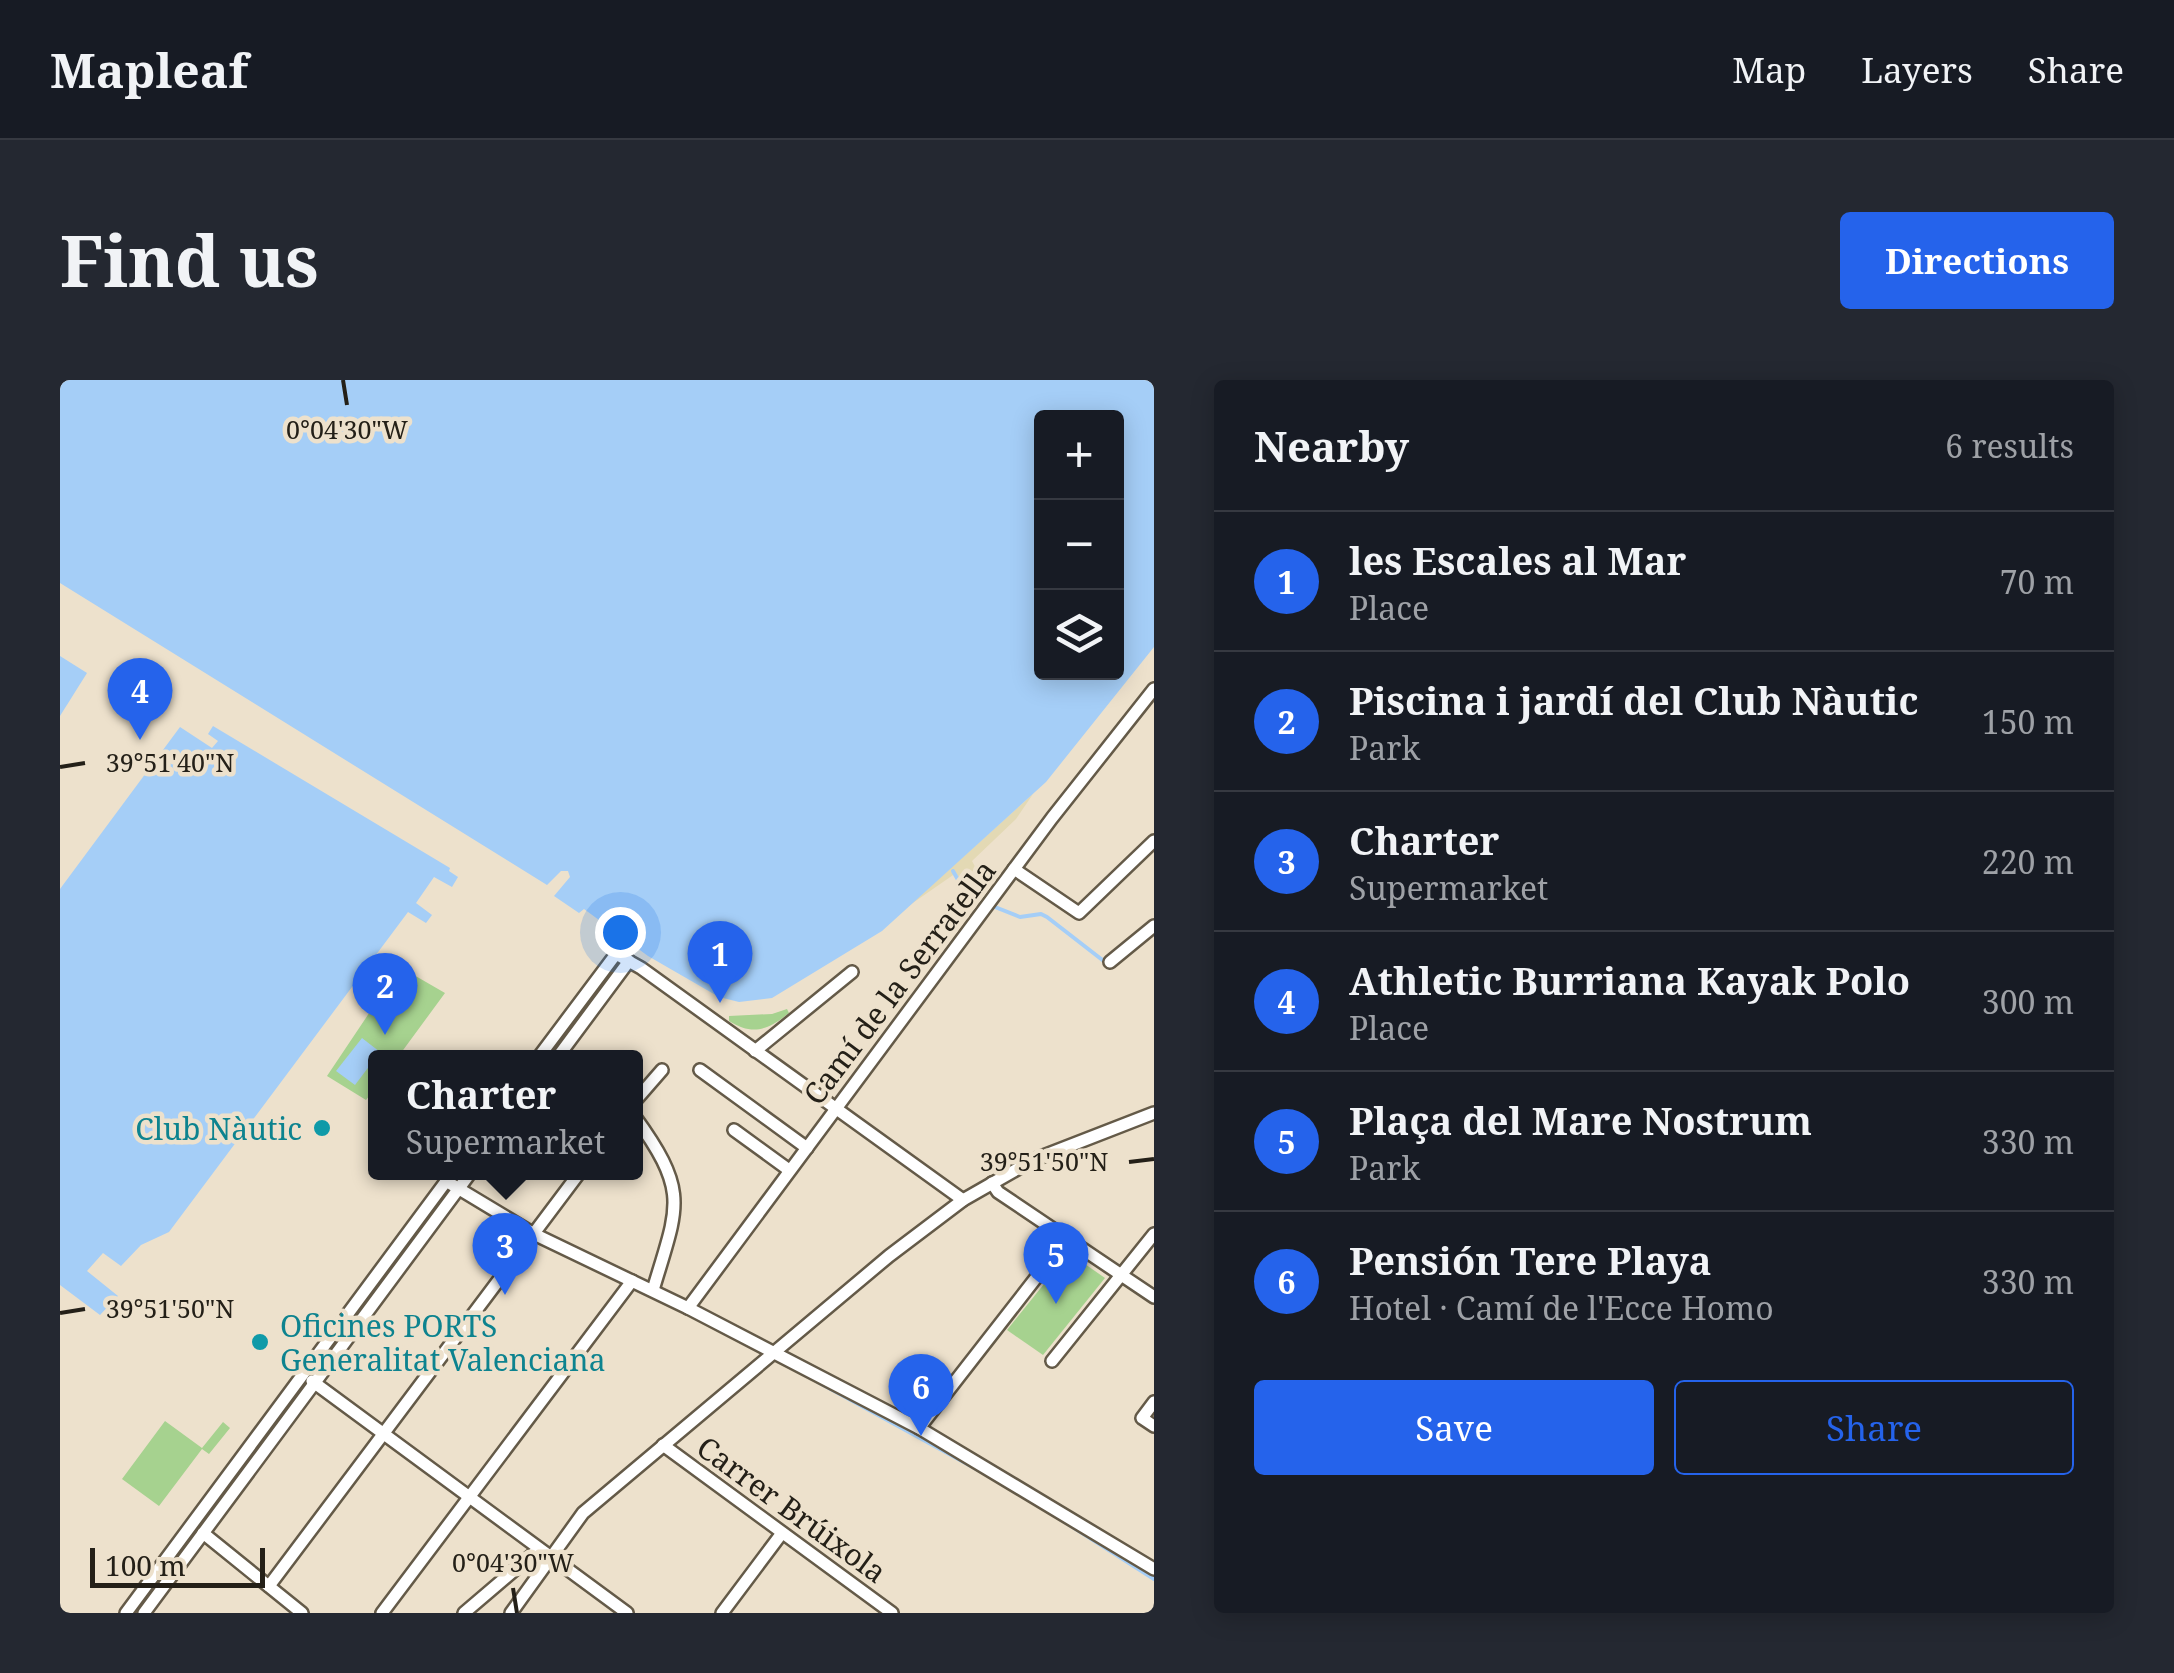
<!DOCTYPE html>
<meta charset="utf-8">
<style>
body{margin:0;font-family:"Noto Serif",serif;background:#242831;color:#f1f3f6}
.controls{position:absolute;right:30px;top:30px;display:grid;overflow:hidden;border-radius:10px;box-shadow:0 5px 25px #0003}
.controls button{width:90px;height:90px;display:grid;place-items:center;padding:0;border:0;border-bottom:2px solid #363941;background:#171b24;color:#f1f3f6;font:50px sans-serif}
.scale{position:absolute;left:30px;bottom:25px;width:175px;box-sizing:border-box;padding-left:10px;border:5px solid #242018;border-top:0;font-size:28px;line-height:35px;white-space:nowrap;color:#242018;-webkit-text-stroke:8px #ede1cc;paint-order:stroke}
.you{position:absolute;left:560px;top:552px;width:35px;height:35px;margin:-25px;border:8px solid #fff;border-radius:50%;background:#1a73e8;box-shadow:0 0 0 15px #1a73e833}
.badge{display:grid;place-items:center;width:65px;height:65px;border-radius:50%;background:#2563eb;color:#fff;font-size:32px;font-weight:700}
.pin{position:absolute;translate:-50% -82px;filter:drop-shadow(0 2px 5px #0008)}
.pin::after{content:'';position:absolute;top:52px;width:35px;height:30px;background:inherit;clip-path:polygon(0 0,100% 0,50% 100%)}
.popup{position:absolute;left:308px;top:670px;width:275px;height:130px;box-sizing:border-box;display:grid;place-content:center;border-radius:10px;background:#171b24;filter:drop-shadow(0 2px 8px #0005);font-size:32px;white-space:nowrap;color:#9ea1a6}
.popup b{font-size:38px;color:#f1f3f6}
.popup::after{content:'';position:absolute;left:50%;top:100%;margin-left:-20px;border:20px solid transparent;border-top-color:#171b24}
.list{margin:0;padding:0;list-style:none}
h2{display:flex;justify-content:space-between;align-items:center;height:130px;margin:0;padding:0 40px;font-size:42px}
h2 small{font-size:32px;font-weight:400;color:#9ea1a6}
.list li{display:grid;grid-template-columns:65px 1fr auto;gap:30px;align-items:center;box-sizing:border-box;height:140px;padding:0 40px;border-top:2px solid #363941}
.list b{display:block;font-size:38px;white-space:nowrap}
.list p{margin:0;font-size:32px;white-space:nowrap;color:#9ea1a6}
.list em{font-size:32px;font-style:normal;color:#9ea1a6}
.actions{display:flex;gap:20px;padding:30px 40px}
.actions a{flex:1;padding:22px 0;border:2px solid #2563eb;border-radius:10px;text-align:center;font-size:35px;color:#2563eb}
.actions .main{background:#2563eb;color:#fff}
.icon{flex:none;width:55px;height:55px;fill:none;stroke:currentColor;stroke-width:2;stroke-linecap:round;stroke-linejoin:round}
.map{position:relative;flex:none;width:1094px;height:1233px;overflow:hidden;border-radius:10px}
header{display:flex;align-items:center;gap:60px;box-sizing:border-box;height:140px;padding:0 50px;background:#171b24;border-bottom:2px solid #363941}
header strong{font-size:48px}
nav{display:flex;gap:55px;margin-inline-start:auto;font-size:35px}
.intro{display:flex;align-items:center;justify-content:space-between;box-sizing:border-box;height:240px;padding:0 60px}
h1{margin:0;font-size:70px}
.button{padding:25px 45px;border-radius:10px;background:#2563eb;color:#fff;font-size:35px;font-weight:700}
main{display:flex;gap:60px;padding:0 60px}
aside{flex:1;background:#171b24;border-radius:10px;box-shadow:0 5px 25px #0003}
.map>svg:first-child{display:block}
.green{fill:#a6d28f}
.sand{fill:#e3d9b4}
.water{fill:#a5cef7;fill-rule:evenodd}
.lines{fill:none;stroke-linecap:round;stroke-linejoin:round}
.stream{stroke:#a5cef7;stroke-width:4}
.street-casing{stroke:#645a48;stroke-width:16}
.street{stroke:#fff;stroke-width:11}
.ticks{fill:none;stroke:#242018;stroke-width:4}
.culture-dot{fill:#0f9aa8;stroke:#ede1cc;stroke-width:4}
.labels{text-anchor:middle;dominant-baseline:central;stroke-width:9;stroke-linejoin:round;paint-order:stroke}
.street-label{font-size:30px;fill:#242018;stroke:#ede1cc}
.culture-label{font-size:30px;fill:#0d838f;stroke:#ede1cc;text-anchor:end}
.ticks-label{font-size:25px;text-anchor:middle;fill:#242018;stroke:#ede1cc;stroke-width:9;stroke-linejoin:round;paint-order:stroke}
</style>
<header>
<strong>Mapleaf</strong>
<nav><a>Map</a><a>Layers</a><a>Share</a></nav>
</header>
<div class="intro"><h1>Find us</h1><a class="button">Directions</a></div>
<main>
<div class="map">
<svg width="1094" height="1233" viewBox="0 0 1094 1233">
<rect width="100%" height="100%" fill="#ede1cc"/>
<!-- green -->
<g class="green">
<path d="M340,587L385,613L338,677L315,678V708L306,720L267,696Z"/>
<path d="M727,629L729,633C708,650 693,656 669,641V636L712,634Z"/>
<path d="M1009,873L1045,898L983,975L947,950Z"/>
<path d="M105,1041L142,1068L163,1042L170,1048L149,1074L142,1069L99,1126L62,1099Z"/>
</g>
<!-- sand -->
<path class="sand" d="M973,414L956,439L912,481L919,494L907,510L896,493L847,527Z"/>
<!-- water -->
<g class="water">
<path d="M0,0H1094V267L986,402L822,551L712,618L679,622L659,617L588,576L524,529L519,533L494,516L510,497L508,491H501L487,505L0,203ZM982,38H1056V292H982Z"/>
<path d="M0,276L27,293L0,336Z"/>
<path d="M153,346L390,488L389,491L398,497L392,507L374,497L356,523L372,535L366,543L348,532L109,852L81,865L61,886L43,873L27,891L58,916L40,935L0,905V509L120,347L152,368L158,361L148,354Z"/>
<path d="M302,658L320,672L295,705L276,691Z"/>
</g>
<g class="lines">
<!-- stream -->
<g class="stream">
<path d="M893,491L905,512L914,516"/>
<path d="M935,527L960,537L981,534L987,537L1045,582"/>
<path d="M758,1002L920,1091"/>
<path d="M997,1137L1094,1199"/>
</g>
<defs>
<g id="street">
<path d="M954,489L1019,533L1094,461"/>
<path d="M1050,582L1094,546"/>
<path d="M695,671L792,592"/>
<path d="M478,678L556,574L581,588L903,820"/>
<path d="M497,678L569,581"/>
<path d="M640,690L747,768"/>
<path d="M575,721L602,690"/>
<path d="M575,737C630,813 618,826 593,910"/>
<path d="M674,750L729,790"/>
<path d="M386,801L474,854L628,928L859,1048L1094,1189"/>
<path d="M932,803L938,812L1094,917"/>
<path d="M628,928L992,438L1094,309"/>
<path d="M992,981L1094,854"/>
<path d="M252,1001L567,1233"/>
<path d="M1094,1022L1082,1038L1094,1046"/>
<path d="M859,1048L1007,858"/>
<path d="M603,1065L832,1233"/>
<path d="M143,1153L242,1233"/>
<path d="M209,1206L520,792"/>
<path d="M66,1233L393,792"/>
<path d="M84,1233L411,792"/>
<path d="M322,1233L572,901"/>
<path d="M404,1233L479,1169"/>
<path d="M451,1233L523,1133L829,876L903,820L973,780L1094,733"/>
<path d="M662,1233L722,1153"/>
</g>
</defs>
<!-- street casing -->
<use href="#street" class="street-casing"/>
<!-- street -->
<use href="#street" class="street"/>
</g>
<!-- ticks -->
<path class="ticks" d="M283,0L287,25M0,387L25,383M1069,782L1094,779M0,933L25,929M453,1208L457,1233"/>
<!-- markers -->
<g class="culture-dot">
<circle cx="262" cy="748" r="10"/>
<circle cx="200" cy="962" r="10"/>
</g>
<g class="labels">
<!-- street labels -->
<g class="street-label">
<text transform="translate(839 602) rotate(-53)">Camí de la Serratella</text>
<text transform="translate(732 1129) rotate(36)">Carrer Brúixola</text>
</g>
<!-- culture labels -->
<g class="culture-label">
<text x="242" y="748">Club Nàutic</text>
<text x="220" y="945" text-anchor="start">Oficines PORTS<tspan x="220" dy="34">Generalitat Valenciana</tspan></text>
</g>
</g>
<g class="ticks-label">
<text x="287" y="59">0°04'30"W</text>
<text x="110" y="392">39°51'40"N</text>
<text x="984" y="791">39°51'50"N</text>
<text x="110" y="938">39°51'50"N</text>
<text x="453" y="1192">0°04'30"W</text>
</g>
</svg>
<div class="controls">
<button>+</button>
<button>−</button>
<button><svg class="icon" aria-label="layers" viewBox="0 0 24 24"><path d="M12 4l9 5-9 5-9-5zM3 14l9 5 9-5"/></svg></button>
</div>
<div class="scale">100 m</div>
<div class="you"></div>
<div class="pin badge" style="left:660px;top:623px">1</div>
<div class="pin badge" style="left:325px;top:655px">2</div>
<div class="pin badge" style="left:445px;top:915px">3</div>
<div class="popup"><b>Charter</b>Supermarket</div>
<div class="pin badge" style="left:80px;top:360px">4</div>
<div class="pin badge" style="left:996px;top:924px">5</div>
<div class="pin badge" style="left:861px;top:1056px">6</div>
</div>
<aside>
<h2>Nearby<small>6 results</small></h2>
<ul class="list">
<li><span class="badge">1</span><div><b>les Escales al Mar</b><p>Place</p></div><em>70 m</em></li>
<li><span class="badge">2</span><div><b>Piscina i jardí del Club Nàutic</b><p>Park</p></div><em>150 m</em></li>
<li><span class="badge">3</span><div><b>Charter</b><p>Supermarket</p></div><em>220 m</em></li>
<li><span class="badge">4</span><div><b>Athletic Burriana Kayak Polo</b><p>Place</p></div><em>300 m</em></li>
<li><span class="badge">5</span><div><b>Plaça del Mare Nostrum</b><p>Park</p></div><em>330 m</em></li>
<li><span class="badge">6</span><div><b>Pensión Tere Playa</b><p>Hotel · Camí de l'Ecce Homo</p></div><em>330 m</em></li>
</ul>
<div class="actions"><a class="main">Save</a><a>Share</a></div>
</aside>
</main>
